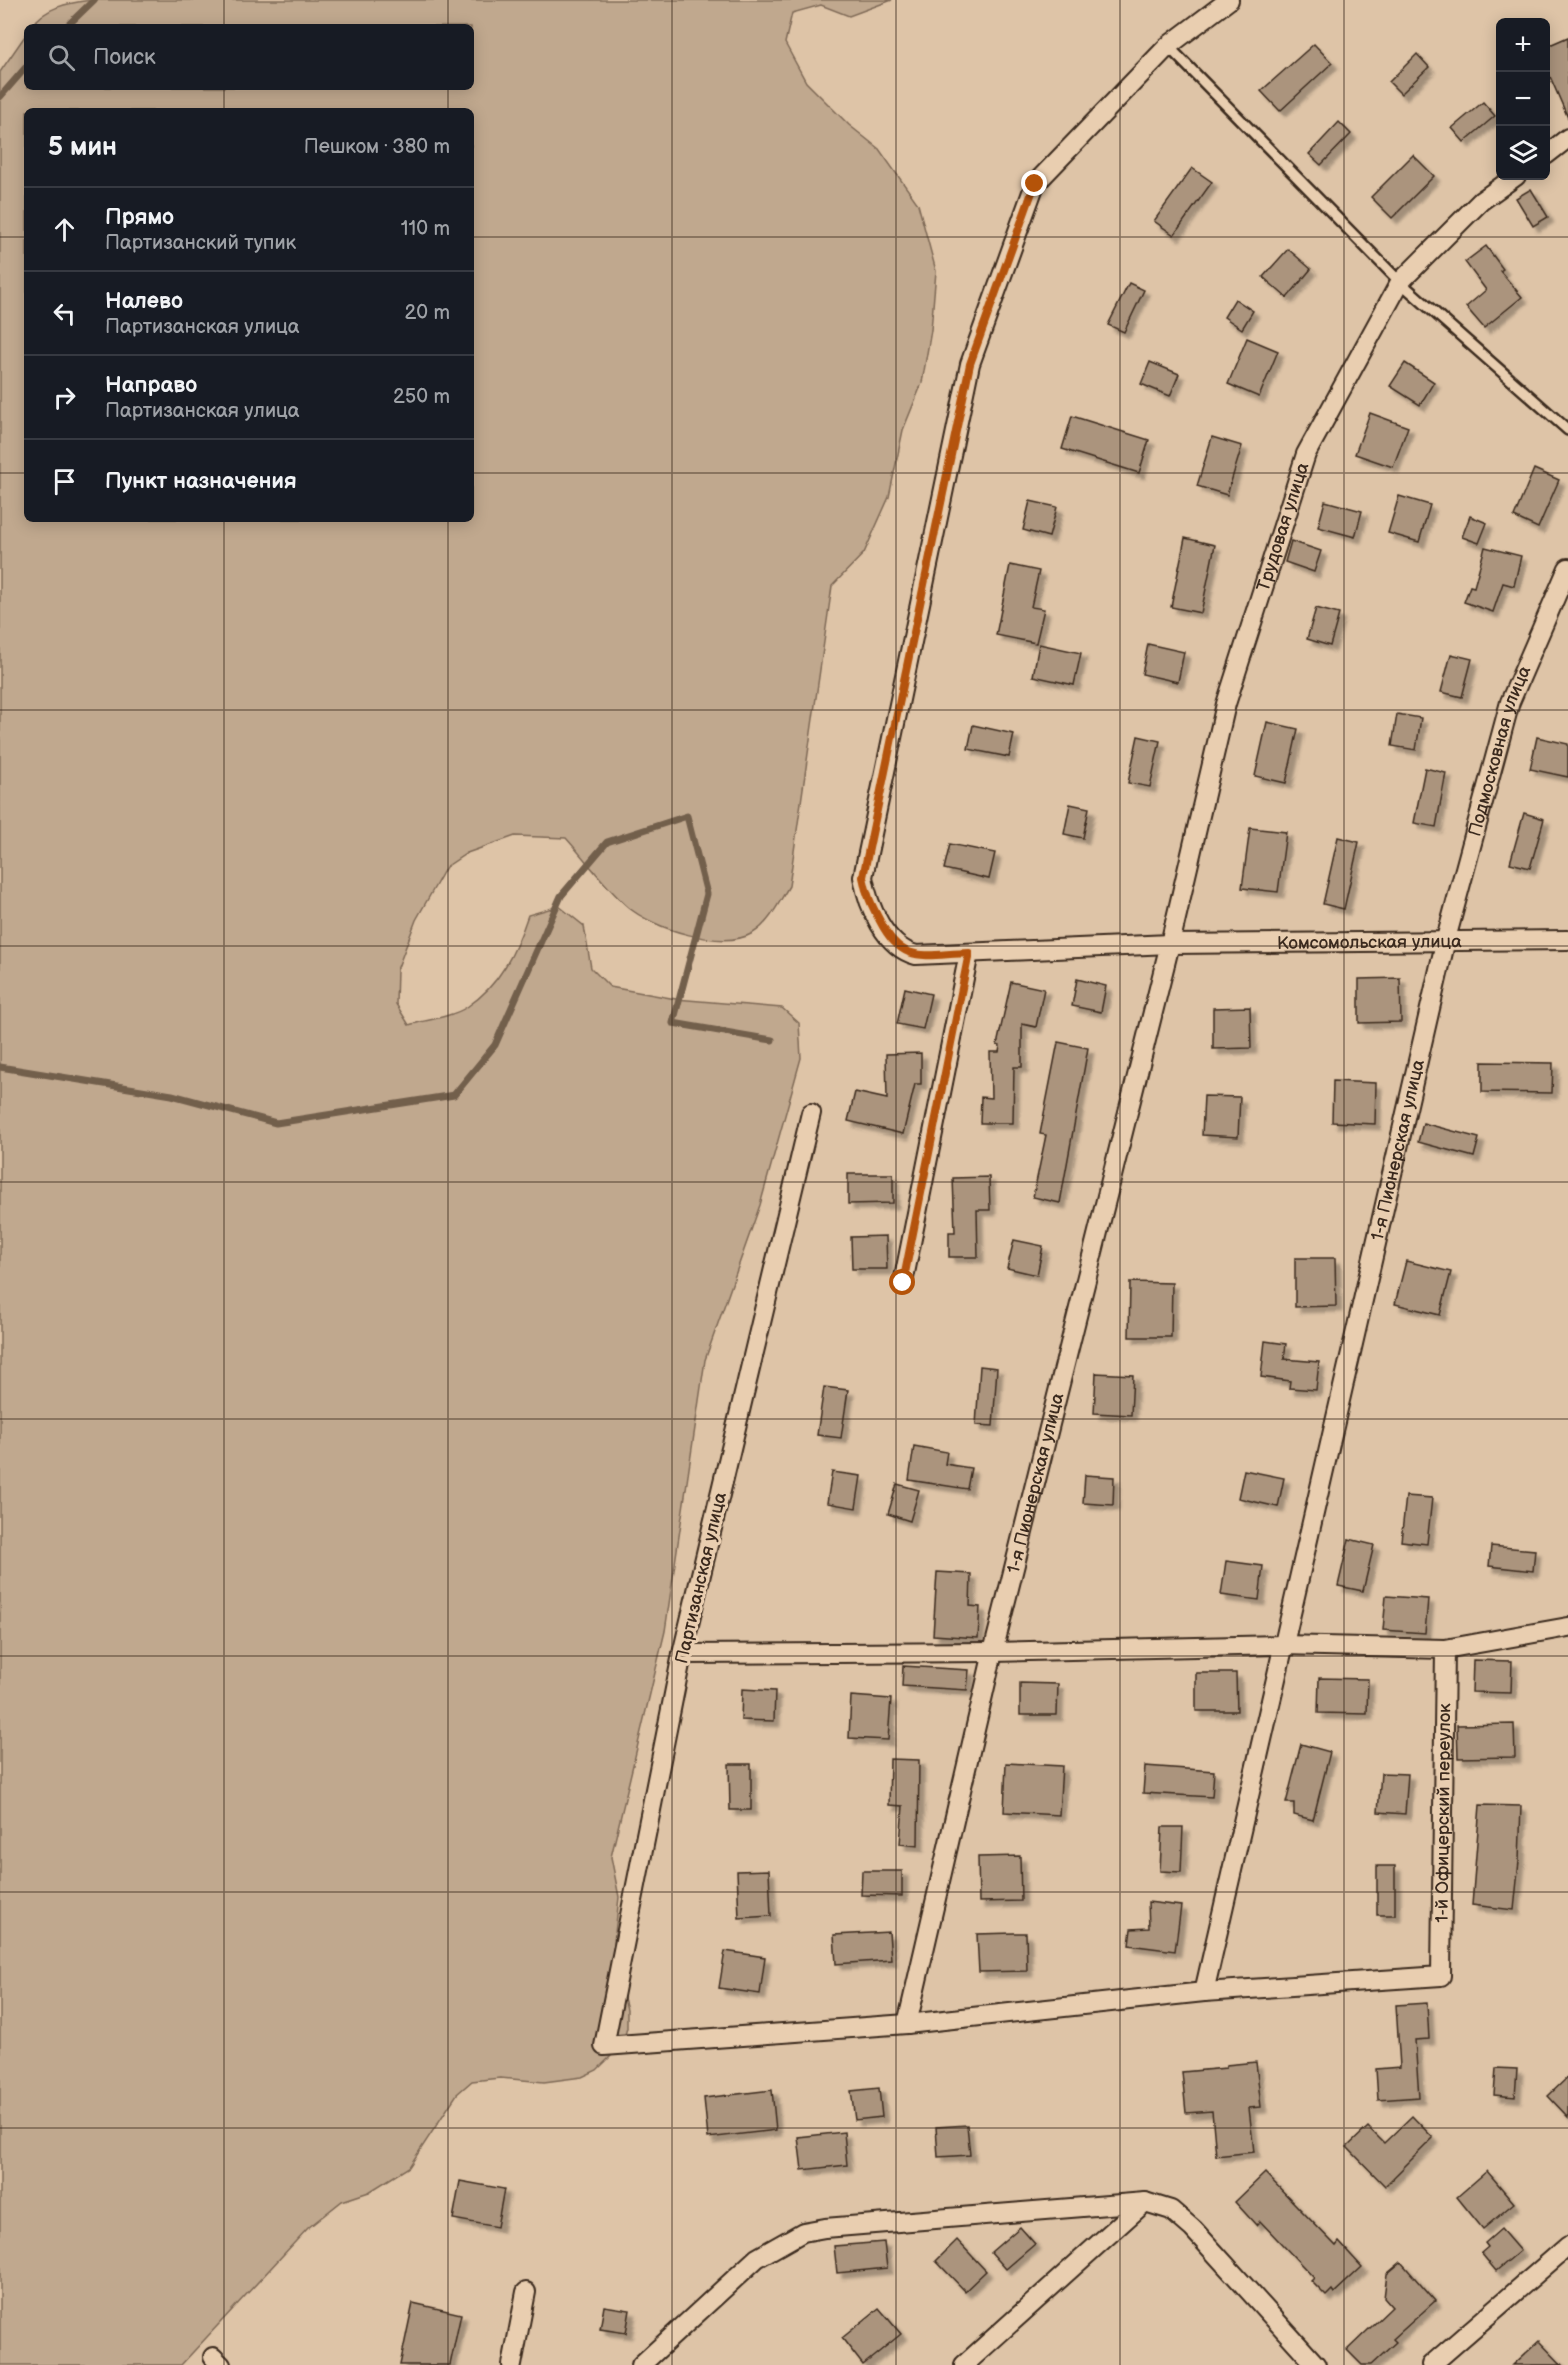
<!DOCTYPE html>
<html lang="ru">
<meta charset="utf-8">
<style>
body{margin:0;font-family:"Balsamiq Sans",sans-serif;background:#20242c;color:#f1f3f6}
.controls{position:absolute;right:18px;top:18px;display:grid;overflow:hidden;border-radius:9px;box-shadow:0 3px 15px #0003}
.controls button{width:54px;height:54px;display:grid;place-items:center;padding:0;border:0;border-bottom:2px solid #363941;background:#171b24;color:#f1f3f6;font:30px sans-serif}
.stop{position:absolute;width:18px;height:18px;margin:-14px;border:4px solid #b45309;border-radius:50%;background:#fff}
.stop.end{background:#b45309;border-color:#fff;box-shadow:0 2px 6px #0008}
.list{margin:0;padding:0;list-style:none}
h2{display:flex;justify-content:space-between;align-items:center;height:78px;margin:0;padding:0 24px;font-size:26px}
h2 small{font-size:20px;font-weight:400;color:#9ea1a6}
.list li{display:grid;grid-template-columns:39px 1fr auto;gap:18px;align-items:center;box-sizing:border-box;height:84px;padding:0 24px;border-top:2px solid #363941}
.list b{display:block;font-size:22px;white-space:nowrap}
.list p{margin:0;font-size:20px;white-space:nowrap;color:#9ea1a6}
.list em{font-size:20px;font-style:normal;color:#9ea1a6}
.icon{flex:none;width:33px;height:33px;fill:none;stroke:currentColor;stroke-width:2;stroke-linecap:round;stroke-linejoin:round}
.map{position:relative;flex:none;width:1568px;height:2365px;overflow:hidden}
.search{position:absolute;background:#171b24;box-shadow:0 3px 15px #0003;left:24px;top:24px;width:450px;height:66px;display:flex;align-items:center;gap:15px;box-sizing:border-box;padding:0 21px;border-radius:9px;color:#9ea1a6;font-size:22px}
.panel{position:absolute;background:#171b24;box-shadow:0 3px 15px #0003;left:24px;top:108px;width:450px;height:414px;border-radius:9px}
.map>svg:first-child{display:block}
.green{fill:#c0a88e;stroke:#7e6956;stroke-width:1.5;fill-rule:evenodd}
.lines{fill:none;stroke-linecap:round;stroke-linejoin:round}
.stream{stroke:#725e4c;stroke-width:7}
.building{fill:#ab947d;stroke:#3b2a1e;stroke-width:1.5;filter:url(#shadow)}
.service-casing{stroke:#3b2a1e;stroke-width:14}
.minor-casing{stroke:#3b2a1e;stroke-width:22}
.service{stroke:#e9ceb0;stroke-width:9}
.minor{stroke:#e9ceb0;stroke-width:18}
.route{stroke:#b45309;stroke-width:8}
.grid{fill:none;stroke:#3b2a1e;stroke-width:1.5;stroke-opacity:0.55}
.labels{text-anchor:middle;dominant-baseline:central;stroke-width:6;stroke-linejoin:round;paint-order:stroke}
.street-label{font-size:18px;fill:#3b2a1e;stroke:#e9ceb0}
</style>
<div class="map">
<svg width="1568" height="2365" viewBox="0 0 1568 2365">
<defs>
<filter id="shadow"><feDropShadow dx="5.5" dy="5.5" stdDeviation="1.5" flood-color="#0004"/></filter>
</defs>
<rect width="100%" height="100%" fill="#dec4a7"/>
<filter id="ink" filterUnits="userSpaceOnUse"><feTurbulence type="fractalNoise" baseFrequency=".0167" numOctaves="2"/><feDisplacementMap in="SourceGraphic" scale="12" xChannelSelector="R" yChannelSelector="G"/><feConvolveMatrix kernelMatrix="1 2 1 2 8 2 1 2 1" color-interpolation-filters="sRGB"/></filter>
<g filter="url(#ink)">
<!-- green -->
<path class="green" d="M91,0H892L849,16L821,5L792,13L785,43L806,82L849,125L879,149L918,204L936,271L931,330L922,383L903,430L889,497L864,553L832,586L789,886C780,901 769,924 753,933C722,951 652,928 628,907C605,887 586,860 566,838L515,836L467,853L446,867L416,920L397,970L396,1004L409,1025C426,1020 452,1017 467,1007C500,985 516,951 528,915L559,906L584,926L591,968L610,987L676,999L782,1008L799,1023L801,1058L760,1205L705,1360L665,1631L611,1857L619,1897L614,1942L619,1980L627,2009V2028L622,2045L597,2070L582,2077L544,2082L500,2078L472,2081L457,2094L409,2167L369,2192L342,2201L308,2228L181,2365H0V72L27,33V87H471V27H31C45,7 68,3 91,0ZM27,111H471V519H27Z"/>
<g class="lines">
<!-- stream -->
<g class="stream">
<path d="M66,27L94,0"/>
<path d="M0,97L27,66"/>
<path d="M0,1067L172,1095L276,1123L454,1095L495,1045L561,896L607,842L687,816L707,894L673,1023L772,1040"/>
</g>
</g>
<!-- building -->
<g class="building">
<path d="M1568,37V118L1545,65V47Z"/>
<path d="M1314,44L1332,63L1280,111L1261,91Z"/>
<path d="M1417,54L1429,67L1401,94L1389,82Z"/>
<path d="M1483,102L1495,116L1464,142L1452,128Z"/>
<path d="M1339,122L1351,134L1321,165L1309,154Z"/>
<path d="M1413,155L1434,176L1392,218L1371,197Z"/>
<path d="M1192,168L1212,182L1174,235L1154,221Z"/>
<path d="M1531,189L1548,217L1533,226L1516,198Z"/>
<path d="M1486,246L1503,269L1500,271L1522,297L1484,328L1466,307L1486,290L1465,262Z"/>
<path d="M1288,249L1311,269L1287,298L1263,277Z"/>
<path d="M1129,283L1144,290L1124,332L1108,325Z"/>
<path d="M1235,299L1253,311L1242,329L1224,317Z"/>
<path d="M1247,338L1278,351L1259,397L1228,384Z"/>
<path d="M1150,362L1179,374L1170,396L1141,384Z"/>
<path d="M1405,363L1434,382L1420,405L1390,386Z"/>
<path d="M1370,413L1408,427L1393,467L1355,454Z"/>
<path d="M1072,416L1149,440L1139,473L1062,449Z"/>
<path d="M1212,437L1242,446L1227,495L1197,486Z"/>
<path d="M1534,469L1559,480L1538,528L1514,517Z"/>
<path d="M1399,496L1430,505L1419,542L1388,533Z"/>
<path d="M1030,501L1057,507L1049,537L1023,530Z"/>
<path d="M1325,501L1362,511L1355,537L1318,527Z"/>
<path d="M1470,516L1487,523L1479,543L1462,537Z"/>
<path d="M1185,538L1215,545L1201,613L1171,607Z"/>
<path d="M1291,541L1321,551L1314,572L1285,562Z"/>
<path d="M1485,547L1521,556L1514,586L1503,583L1493,612L1464,602L1470,586L1474,587Z"/>
<path d="M1010,565L1039,571L1031,607L1044,609L1036,643L996,635Z"/>
<path d="M1316,608L1339,614L1330,646L1307,639Z"/>
<path d="M1039,644L1081,653L1074,685L1033,676Z"/>
<path d="M1148,644L1184,652L1178,682L1142,674Z"/>
<path d="M1451,654L1472,659L1462,697L1441,692Z"/>
<path d="M1397,714L1421,718L1416,750L1392,746Z"/>
<path d="M1267,722L1298,729L1286,783L1255,776Z"/>
<path d="M973,725L1014,734L1009,757L968,749Z"/>
<path d="M1138,736L1160,741L1150,787L1128,783Z"/>
<path d="M1537,737L1568,744V777L1530,769Z"/>
<path d="M1425,768L1446,773L1436,827L1414,823Z"/>
<path d="M1070,804L1089,808L1083,838L1064,834Z"/>
<path d="M1524,813L1544,819L1530,868L1510,863Z"/>
<path d="M1250,828L1286,832L1278,892L1242,888Z"/>
<path d="M1338,837L1359,842L1344,909L1323,904Z"/>
<path d="M950,844L995,853L989,879L944,869Z"/>
<path d="M1400,978L1401,1022L1359,1023V979Z"/>
<path d="M1077,979L1106,986L1101,1012L1072,1006Z"/>
<path d="M1011,982L1044,989L1036,1027L1022,1024V1067H1014L1013,1123H980L981,1097L991,1098L990,1052H999L1000,1046L997,1045Z"/>
<path d="M905,988L931,994L923,1029L897,1024Z"/>
<path d="M1250,1007L1251,1048L1213,1049V1008Z"/>
<path d="M1058,1042L1088,1048L1060,1203L1033,1197L1046,1135L1040,1134Z"/>
<path d="M921,1053V1084H915L903,1134L848,1121L855,1092L887,1099L886,1054Z"/>
<path d="M1482,1062L1553,1063L1552,1093L1482,1092Z"/>
<path d="M1333,1081L1376,1083L1375,1124L1332,1122Z"/>
<path d="M1204,1096L1240,1097L1238,1137L1202,1135Z"/>
<path d="M1423,1123L1479,1138L1474,1157L1418,1142Z"/>
<path d="M848,1174H893V1203L848,1204Z"/>
<path d="M989,1177L990,1210H977L978,1257H949V1232H955L953,1178Z"/>
<path d="M886,1236L887,1269H852L851,1237Z"/>
<path d="M1014,1240L1043,1246L1037,1275L1007,1268Z"/>
<path d="M1295,1258H1335L1336,1306L1295,1307Z"/>
<path d="M1406,1261L1451,1272L1440,1315L1395,1304Z"/>
<path d="M1130,1282L1172,1283L1171,1337H1129Z"/>
<path d="M1265,1341L1286,1344L1284,1359L1319,1362L1316,1390L1289,1388L1290,1381L1261,1377Z"/>
<path d="M980,1366L997,1368L993,1426L976,1425Z"/>
<path d="M1096,1373L1133,1375L1131,1415L1094,1413Z"/>
<path d="M824,1387L848,1390L841,1438L817,1435Z"/>
<path d="M914,1446L947,1452L945,1464L971,1468L967,1489L909,1480Z"/>
<path d="M1244,1470L1284,1478L1278,1507L1238,1498Z"/>
<path d="M832,1472L861,1476L856,1508L827,1503Z"/>
<path d="M1085,1475L1114,1477L1113,1505L1083,1503Z"/>
<path d="M897,1484L919,1490L910,1521L888,1514Z"/>
<path d="M1406,1496L1432,1498L1427,1544L1401,1541Z"/>
<path d="M1349,1539L1374,1545L1363,1591L1338,1586Z"/>
<path d="M1491,1546L1535,1550L1533,1571L1489,1566Z"/>
<path d="M1226,1561L1263,1566L1259,1600L1221,1595Z"/>
<path d="M937,1572L971,1574L970,1606L980,1607L978,1638L933,1635Z"/>
<path d="M1386,1596L1428,1599L1425,1633L1383,1630Z"/>
<path d="M1473,1660L1512,1661L1511,1693L1472,1692Z"/>
<path d="M903,1666L969,1670L967,1690L902,1686Z"/>
<path d="M1196,1673H1236L1237,1711H1196Z"/>
<path d="M1319,1678L1368,1679L1367,1714L1318,1713Z"/>
<path d="M1020,1683L1058,1684L1057,1715H1020Z"/>
<path d="M742,1689L775,1691L774,1721L741,1720Z"/>
<path d="M851,1696L891,1699L888,1740L849,1738Z"/>
<path d="M1514,1724L1515,1757L1458,1758L1457,1725Z"/>
<path d="M1301,1744L1330,1752L1313,1820L1294,1815V1803H1286Z"/>
<path d="M890,1759L919,1760L918,1846L900,1844L903,1806L889,1805Z"/>
<path d="M1006,1763L1062,1766L1059,1815L1004,1812Z"/>
<path d="M729,1764H751V1810H730Z"/>
<path d="M1145,1766L1214,1771L1212,1797L1143,1793Z"/>
<path d="M1381,1773L1408,1774L1405,1814L1378,1812Z"/>
<path d="M1480,1805L1521,1806L1519,1861L1514,1910L1472,1905Z"/>
<path d="M1162,1827H1183L1181,1872L1160,1871Z"/>
<path d="M1020,1856L1021,1901L979,1902L978,1857Z"/>
<rect x="1377" y="1866" width="18" height="49"/>
<path d="M769,1870L771,1916L739,1918L737,1871Z"/>
<path d="M862,1871H902V1896L861,1895Z"/>
<path d="M1148,1902L1181,1906L1175,1951L1129,1945L1131,1929L1149,1928Z"/>
<path d="M889,1932L891,1960L836,1964L834,1935Z"/>
<path d="M1014,1933H1026L1027,1971L979,1972L977,1934Z"/>
<path d="M725,1951L765,1957L760,1994L719,1988Z"/>
<path d="M1427,2003L1429,2039L1415,2040L1419,2097L1378,2100L1376,2069L1400,2067L1396,2005Z"/>
<path d="M1256,2062L1261,2107L1249,2108L1254,2152L1216,2156L1212,2111L1186,2113L1182,2072L1226,2068V2065Z"/>
<path d="M1496,2068L1517,2069L1515,2097L1494,2095Z"/>
<path d="M1568,2077V2117L1548,2096Z"/>
<path d="M879,2088L882,2117L855,2120L851,2091Z"/>
<path d="M772,2090L776,2130L708,2138L704,2098Z"/>
<path d="M1412,2116L1433,2138L1385,2186L1347,2147L1368,2127L1384,2143Z"/>
<path d="M967,2125L970,2155L938,2157L936,2127Z"/>
<path d="M844,2132L847,2165L802,2170L798,2137Z"/>
<path d="M1487,2171L1514,2203L1483,2229L1457,2197Z"/>
<path d="M1265,2173L1336,2246L1339,2242L1362,2267L1334,2293L1332,2290L1326,2296L1311,2281L1314,2278L1260,2221L1256,2225L1235,2202Z"/>
<path d="M460,2181L504,2189L497,2227L453,2219Z"/>
<path d="M1020,2227L1035,2244L1006,2269L991,2252Z"/>
<path d="M1501,2229L1520,2251L1496,2271L1481,2253L1488,2247L1485,2243Z"/>
<path d="M957,2240L986,2271L965,2291L936,2261Z"/>
<path d="M884,2242L887,2268L837,2273L834,2246Z"/>
<path d="M1401,2262L1435,2301L1393,2339L1396,2342L1371,2365H1362L1347,2350L1392,2307L1384,2298L1387,2274Z"/>
<path d="M413,2303L461,2314L450,2365H400Z"/>
<path d="M604,2306L630,2310L626,2333L600,2329Z"/>
<path d="M879,2308L901,2334L863,2365L842,2338Z"/>
<path d="M1539,2341L1562,2365H1513Z"/>
</g>
<g class="lines">
<defs>
<path id="service" d="M1168,46L1400,282L1568,430"/>
<g id="minor">
<path id="s1" d="M1229,0L1168,46L1035,184L970,364L863,877C868,906 885,947 916,955L1170,944L1568,940"/>
<path d="M1546,155L1568,138"/>
<path id="s2" d="M811,1113L682,1654L604,2046L907,2024L1204,1992L1441,1976L1445,1649"/>
<path d="M903,1283L969,953"/>
<path d="M682,1654L993,1652L1283,1645L1445,1649L1568,1627"/>
<path id="s3" d="M1204,1992L1446,939L1510,702L1568,568"/>
<path id="s4" d="M907,2024L993,1652L1170,944L1226,704L1306,454L1400,282L1481,201L1516,176"/>
<path d="M213,2357L221,2365"/>
<path d="M512,2365L526,2292"/>
<path d="M641,2365L757,2258L803,2232L825,2228L1145,2202L1171,2210L1193,2229L1316,2365"/>
<path d="M964,2365L1145,2202"/>
<path d="M1431,2365L1568,2246"/>
</g>
</defs>
<!-- service casing -->
<use href="#service" class="service-casing"/>
<!-- minor casing -->
<use href="#minor" class="minor-casing"/>
<!-- service -->
<use href="#service" class="service"/>
<!-- minor -->
<use href="#minor" class="minor"/>
</g>
</g>
<g class="lines" filter="url(#ink)">
<!-- route -->
<path class="route" d="M903,1283L969,953C925,954 903,966 880,921C872,906 866,894 863,877L970,364L1035,184"/>
</g>
<!-- grid -->
<path class="grid" d="M224,0V27M448,0V27M672,0V2365M896,0V2365M1120,0V2365M1344,0V2365M224,87V111M448,87V111M0,237H27M471,237H1568M0,473H27M471,473H1568M224,519V2365M448,519V2365M0,710H1568M0,946H1568M0,1182H1568M0,1419H1568M0,1656H1568M0,1892H1568M0,2128H1568"/>
<g class="labels">
<!-- street labels -->
<g class="street-label">
<text stroke="none"><textPath href="#s4" startOffset="1544">Трудовая улица</textPath></text>
<text stroke="none"><textPath href="#s3" startOffset="1276">Подмосковная улица</textPath></text>
<text stroke="none"><textPath href="#s1" startOffset="1536">Комсомольская улица</textPath></text>
<text stroke="none"><textPath href="#s3" startOffset="864">1-я Пионерская улица</textPath></text>
<text stroke="none"><textPath href="#s4" startOffset="556">1-я Пионерская улица</textPath></text>
<text transform="translate(701 1578) rotate(-77)">Партизанская улица</text>
<text stroke="none"><textPath href="#s2" startOffset="1959">1-й Офицерский переулок</textPath></text>
</g>
</g>
</svg>
<div class="controls">
<button>+</button>
<button>−</button>
<button><svg class="icon" aria-label="layers" viewBox="0 0 24 24"><path d="M12 4l9 5-9 5-9-5zM3 14l9 5 9-5"/></svg></button>
</div>
<div class="stop" style="left:903px;top:1283px"></div>
<div class="stop end" style="left:1035px;top:184px"></div>
<div class="search"><svg class="icon" aria-label="search" viewBox="0 0 24 24"><circle cx="10" cy="10" r="6"/><path d="M15 15l6 6"/></svg>Поиск</div>
<section class="panel">
<h2>5 мин<small>Пешком · 380 m</small></h2>
<ul class="list">
<li><svg class="icon" aria-label="ahead" viewBox="0 0 24 24"><path d="M12 20V5M6 11l6-6 6 6"/></svg><div><b>Прямо</b><p>Партизанский тупик</p></div><em>110 m</em></li>
<li><svg class="icon" aria-label="left" viewBox="0 0 24 24"><path d="M17 20v-9H6M10 6l-5 5 5 5"/></svg><div><b>Налево</b><p>Партизанская улица</p></div><em>20 m</em></li>
<li><svg class="icon" aria-label="right" viewBox="0 0 24 24"><path d="M7 20v-9h11M14 6l5 5-5 5"/></svg><div><b>Направо</b><p>Партизанская улица</p></div><em>250 m</em></li>
<li><svg class="icon" aria-label="arrive" viewBox="0 0 24 24"><path d="M6 21V4h12l-3 4 3 4H6"/></svg><div><b>Пункт назначения</b></div></li>
</ul>
</section>
</div>
